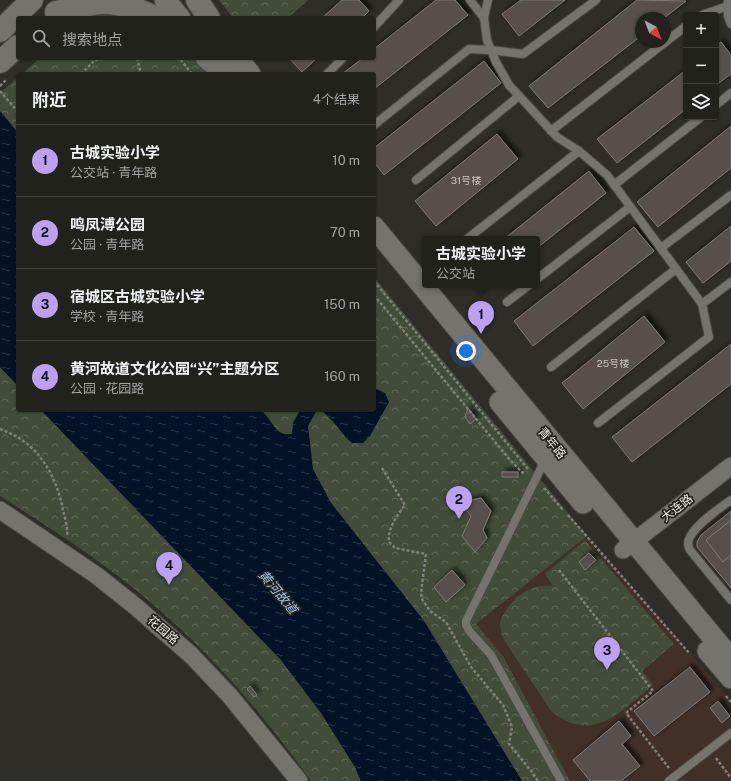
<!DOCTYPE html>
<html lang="zh">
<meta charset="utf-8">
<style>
body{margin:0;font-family:"Public Sans","Noto Sans SC",sans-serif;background:#2a2a26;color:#f1f3f6}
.controls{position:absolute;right:12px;top:12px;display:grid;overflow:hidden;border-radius:4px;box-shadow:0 1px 3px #0004}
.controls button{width:36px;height:36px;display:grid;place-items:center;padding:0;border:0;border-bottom:1px solid #3f3f3b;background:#22221d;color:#f1f3f6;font:20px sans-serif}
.compass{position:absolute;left:635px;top:12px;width:36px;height:36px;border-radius:50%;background:#22221d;box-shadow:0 1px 3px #0004;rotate:138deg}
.you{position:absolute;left:466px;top:351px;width:14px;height:14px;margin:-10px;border:3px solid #fff;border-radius:50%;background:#1a73e8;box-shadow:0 0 0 6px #1a73e833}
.badge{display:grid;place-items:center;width:26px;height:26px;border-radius:50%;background:#bca0f2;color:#111;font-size:13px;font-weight:700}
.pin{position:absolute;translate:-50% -33px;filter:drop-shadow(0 1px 2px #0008)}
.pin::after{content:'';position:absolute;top:21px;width:14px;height:12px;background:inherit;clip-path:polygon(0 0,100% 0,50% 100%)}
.popup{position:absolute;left:422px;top:236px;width:118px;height:52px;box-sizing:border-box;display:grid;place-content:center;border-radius:4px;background:#22221d;filter:drop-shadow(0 1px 3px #0005);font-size:13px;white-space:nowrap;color:#a2a4a4}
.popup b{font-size:15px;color:#f1f3f6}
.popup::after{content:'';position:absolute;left:50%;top:100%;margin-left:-8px;border:8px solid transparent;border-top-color:#22221d}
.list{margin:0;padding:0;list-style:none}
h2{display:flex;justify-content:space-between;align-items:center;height:52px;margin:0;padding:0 16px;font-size:17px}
h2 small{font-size:13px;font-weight:400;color:#a2a4a4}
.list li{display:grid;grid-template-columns:26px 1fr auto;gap:12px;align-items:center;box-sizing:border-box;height:72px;padding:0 16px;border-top:1px solid #3f3f3b}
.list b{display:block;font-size:15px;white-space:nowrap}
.list p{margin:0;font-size:13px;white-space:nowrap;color:#a2a4a4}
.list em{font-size:13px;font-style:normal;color:#a2a4a4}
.icon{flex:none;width:22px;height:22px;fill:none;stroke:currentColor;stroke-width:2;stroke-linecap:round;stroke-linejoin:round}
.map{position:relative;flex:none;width:731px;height:781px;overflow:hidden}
.search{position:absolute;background:#22221d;box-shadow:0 1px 3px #0004;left:16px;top:16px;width:360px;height:44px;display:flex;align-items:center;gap:10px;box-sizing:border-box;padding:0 14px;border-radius:4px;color:#a2a4a4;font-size:15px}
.panel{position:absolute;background:#22221d;box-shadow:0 1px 3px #0004;left:16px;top:72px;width:360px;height:340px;border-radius:4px}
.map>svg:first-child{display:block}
.education{fill:#423028}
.park{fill:url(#park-crowns)}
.water{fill:url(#water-ripples)}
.building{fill:#56504c;stroke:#807a75;filter:url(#shadow)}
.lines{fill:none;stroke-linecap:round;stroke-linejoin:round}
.service-casing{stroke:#4a4844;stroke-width:10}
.minor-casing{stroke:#4a4844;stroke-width:19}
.tertiary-casing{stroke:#4a4844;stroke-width:23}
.secondary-casing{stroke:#4a4844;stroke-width:24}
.path{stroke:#81807b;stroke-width:2.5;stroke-dasharray:3 2;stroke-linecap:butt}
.service{stroke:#74736c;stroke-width:8}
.minor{stroke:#74736c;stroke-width:17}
.tertiary{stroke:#74736c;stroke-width:21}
.secondary{stroke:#74736c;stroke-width:22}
.labels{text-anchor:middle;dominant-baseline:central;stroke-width:3.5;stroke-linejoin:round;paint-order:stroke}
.number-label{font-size:10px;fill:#c6c4c0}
.street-label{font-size:12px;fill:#ecebe7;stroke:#25231d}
.water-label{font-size:13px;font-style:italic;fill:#9fc4f2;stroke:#25231d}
</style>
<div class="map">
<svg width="731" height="781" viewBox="0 0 731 781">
<defs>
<pattern id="park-crowns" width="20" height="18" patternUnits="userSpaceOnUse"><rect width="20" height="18" fill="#414d39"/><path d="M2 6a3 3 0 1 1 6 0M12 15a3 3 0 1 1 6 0" fill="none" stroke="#5d6756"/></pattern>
<pattern id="water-ripples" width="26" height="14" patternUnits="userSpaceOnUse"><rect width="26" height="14" fill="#031226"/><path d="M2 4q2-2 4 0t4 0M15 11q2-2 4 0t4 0" fill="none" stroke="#283546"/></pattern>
<filter id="shadow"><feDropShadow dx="3.5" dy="-3.5" stdDeviation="2" flood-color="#0009"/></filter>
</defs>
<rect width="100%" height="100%" fill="#2e2d27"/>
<!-- education -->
<path class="education" d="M587,536L717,684L731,702V781H570L503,656L476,624Z"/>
<!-- park -->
<g class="park">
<path d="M219,0H308L288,18H233Z"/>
<path d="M102,10L149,18H87L91,14Z"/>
<path d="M40,58H194L207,74H22Z"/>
<path d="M18,77V133L0,111V93Z"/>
<path d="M374,277L587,536L476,624L503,656L570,781H522L424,621L331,503L225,410H374Z"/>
<path d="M0,367L18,386V410H41L281,660L321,713L355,767L361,781H311C263,714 212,654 149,601C102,561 51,529 0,496Z"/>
<path d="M585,540L674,644L642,671L653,685C620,712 593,745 551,711L504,640C502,635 500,630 500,625C501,617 505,611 510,605C521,591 535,584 553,586L545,574Z"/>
</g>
<!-- water -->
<g class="water">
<path d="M0,111L18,133V386L0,367Z"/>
<path d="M374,388L385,393L389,402L370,436L363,443H352C340,433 333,418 320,410H374Z"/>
<path d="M41,410H261C272,419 275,437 292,434L293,423L300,410H317L308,426L313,469L331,503L424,621L522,781H361L355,767L321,713L281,660Z"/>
</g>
<!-- building -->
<g class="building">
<path d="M342,0H359L369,11L362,18H322Z"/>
<path d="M436,0H455L468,15L374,89V74H342L363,58H374V49Z"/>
<path d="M521,0H565L519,36L502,14Z"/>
<path d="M637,0L686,1L664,18H641V36L548,108L529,86Z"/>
<path d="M721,42L731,55V74L716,85V46Z"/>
<path d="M289,58H317L302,72Z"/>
<path d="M484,61L501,83L384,175L374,162V148Z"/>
<path d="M686,70V109L617,163L597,139Z"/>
<path d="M731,126V168L658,227L637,202Z"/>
<path d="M497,134L518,159L436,226L415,201Z"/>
<path d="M589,171L606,193L537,248V239H504Z"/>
<path d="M731,226V261L703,283L686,262Z"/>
<path d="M634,227L654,251L533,346L514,321Z"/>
<path d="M644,316L665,342L583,409L562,383Z"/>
<path d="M731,344V384L632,462L612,437Z"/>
<path d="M468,408L476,419L470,424L465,417Z"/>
<rect x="502" y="472" width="16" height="5"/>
<path d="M481,498L491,511L483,530L487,538L475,552L462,536L471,516L461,503Z"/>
<path d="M731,511V588L697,547V542L701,535Z"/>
<path d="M731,520V555L723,562L706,540Z"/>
<path d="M589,553L596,560L585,570L579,562Z"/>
<path d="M452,570L465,585L446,602L434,587Z"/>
<path d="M690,667L710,692L654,736L634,711Z"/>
<path d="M250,686L257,695L254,697L247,689Z"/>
<path d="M718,701L730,716L722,723L710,708Z"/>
<path d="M619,721L631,736L622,744L640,766L621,781H590L573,760Z"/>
</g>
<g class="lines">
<defs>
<g id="service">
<path d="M470,0L484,18"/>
<path d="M488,0L484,18L487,40L496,62L509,85L557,137L579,151L607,175L702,304L709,337L598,423"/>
<path d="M728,0V16L731,24"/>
<path d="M702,15L728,6"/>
<path d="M374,27L399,0"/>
<path d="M327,74L343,58"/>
<path d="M716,105L731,93"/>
<path d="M374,125L469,49L491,50L523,54L596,0"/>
<path d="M551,131L686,26"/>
<path d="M416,180L519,96"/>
<path d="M614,185L701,117"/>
<path d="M467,239L579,151"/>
<path d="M661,248L731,195"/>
<path d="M537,279L630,207"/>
<path d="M507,302L529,285"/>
<path d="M702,304L731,282"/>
<path d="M551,367L676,269"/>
<path d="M545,460L466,621V625L470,632L491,655L561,781"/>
<path d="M731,500C720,508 688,529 688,544C688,546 689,548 690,550L731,600"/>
<path d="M669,781L731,733"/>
</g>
<g id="minor">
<path d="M0,510L96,575L135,606L191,655L230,696L299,781"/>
<path d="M623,550L731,466"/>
</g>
<g id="tertiary">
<path d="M165,0L180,18"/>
<path d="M237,58L250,74"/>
<path d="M374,227L731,659"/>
<path d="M500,402L583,503"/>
<path d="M708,651L731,678"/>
</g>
<g id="secondary">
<path d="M197,0L209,18"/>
<path d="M56,12C70,9 85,5 99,3C114,1 143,10 155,18"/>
<path d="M0,31L32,0"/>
<path d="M207,58L227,74"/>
<path d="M237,58L238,60"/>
<path d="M0,62L18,46"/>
</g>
</defs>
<!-- service casing -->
<use href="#service" class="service-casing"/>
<!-- minor casing -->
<use href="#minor" class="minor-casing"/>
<!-- tertiary casing -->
<use href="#tertiary" class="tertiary-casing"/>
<!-- secondary casing -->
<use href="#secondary" class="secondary-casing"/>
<!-- path -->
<g class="path">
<path d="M137,58L141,74"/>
<path d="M171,58L180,59L192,74"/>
<path d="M81,74L95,60L107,58"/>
<path d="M0,86L7,79"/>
<path d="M0,91L18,112"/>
<path d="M374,281L528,469"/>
<path d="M374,295L510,460L525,475"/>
<path d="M0,429C7,432 15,435 22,440C45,456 58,483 63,510C65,518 68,528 67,537"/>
<path d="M382,468L405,505C398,514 387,529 389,542L395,548L426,554L421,593L422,599L430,611L446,622L471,667L503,705L512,727L509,744L532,772L538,781"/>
<path d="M544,488L563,510"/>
<path d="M568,515L690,654"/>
<path d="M559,570L653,691L626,713L669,768"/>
<path d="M726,696L731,702"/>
<path d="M716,758L731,778"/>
</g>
<!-- service -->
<use href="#service" class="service"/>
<!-- minor -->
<use href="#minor" class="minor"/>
<!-- tertiary -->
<use href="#tertiary" class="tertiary"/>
<!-- secondary -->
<use href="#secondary" class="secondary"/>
</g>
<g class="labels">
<!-- number labels -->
<g class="number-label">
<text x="466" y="180">31号楼</text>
<text x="613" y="363">25号楼</text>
</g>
<!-- street labels -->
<g class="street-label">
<text transform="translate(552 443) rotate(51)">青年路</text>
<text transform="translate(677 508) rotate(-38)">大连路</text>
<text transform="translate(163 630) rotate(41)">花园路</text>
</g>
<!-- water labels -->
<g class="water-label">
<text transform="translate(278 592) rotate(50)">黄河故道</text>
</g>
</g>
</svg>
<div class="controls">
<button>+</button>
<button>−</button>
<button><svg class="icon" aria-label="layers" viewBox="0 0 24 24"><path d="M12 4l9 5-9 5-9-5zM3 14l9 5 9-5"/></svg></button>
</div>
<svg class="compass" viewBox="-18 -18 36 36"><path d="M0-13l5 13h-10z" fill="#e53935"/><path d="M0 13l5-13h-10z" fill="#a2a4a4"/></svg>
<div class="you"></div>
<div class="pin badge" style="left:481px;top:334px">1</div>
<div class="popup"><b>古城实验小学</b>公交站</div>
<div class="pin badge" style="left:459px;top:519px">2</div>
<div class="pin badge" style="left:607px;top:670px">3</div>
<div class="pin badge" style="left:169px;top:585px">4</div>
<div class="search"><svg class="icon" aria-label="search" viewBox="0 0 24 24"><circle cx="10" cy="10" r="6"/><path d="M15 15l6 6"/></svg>搜索地点</div>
<section class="panel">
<h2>附近<small>4个结果</small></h2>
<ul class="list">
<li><span class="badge">1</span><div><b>古城实验小学</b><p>公交站 · 青年路</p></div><em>10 m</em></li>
<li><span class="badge">2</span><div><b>鸣凤溥公园</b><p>公园 · 青年路</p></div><em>70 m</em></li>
<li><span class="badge">3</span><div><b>宿城区古城实验小学</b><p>学校 · 青年路</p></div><em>150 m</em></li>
<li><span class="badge">4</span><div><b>黄河故道文化公园“兴”主题分区</b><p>公园 · 花园路</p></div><em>160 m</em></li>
</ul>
</section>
</div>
